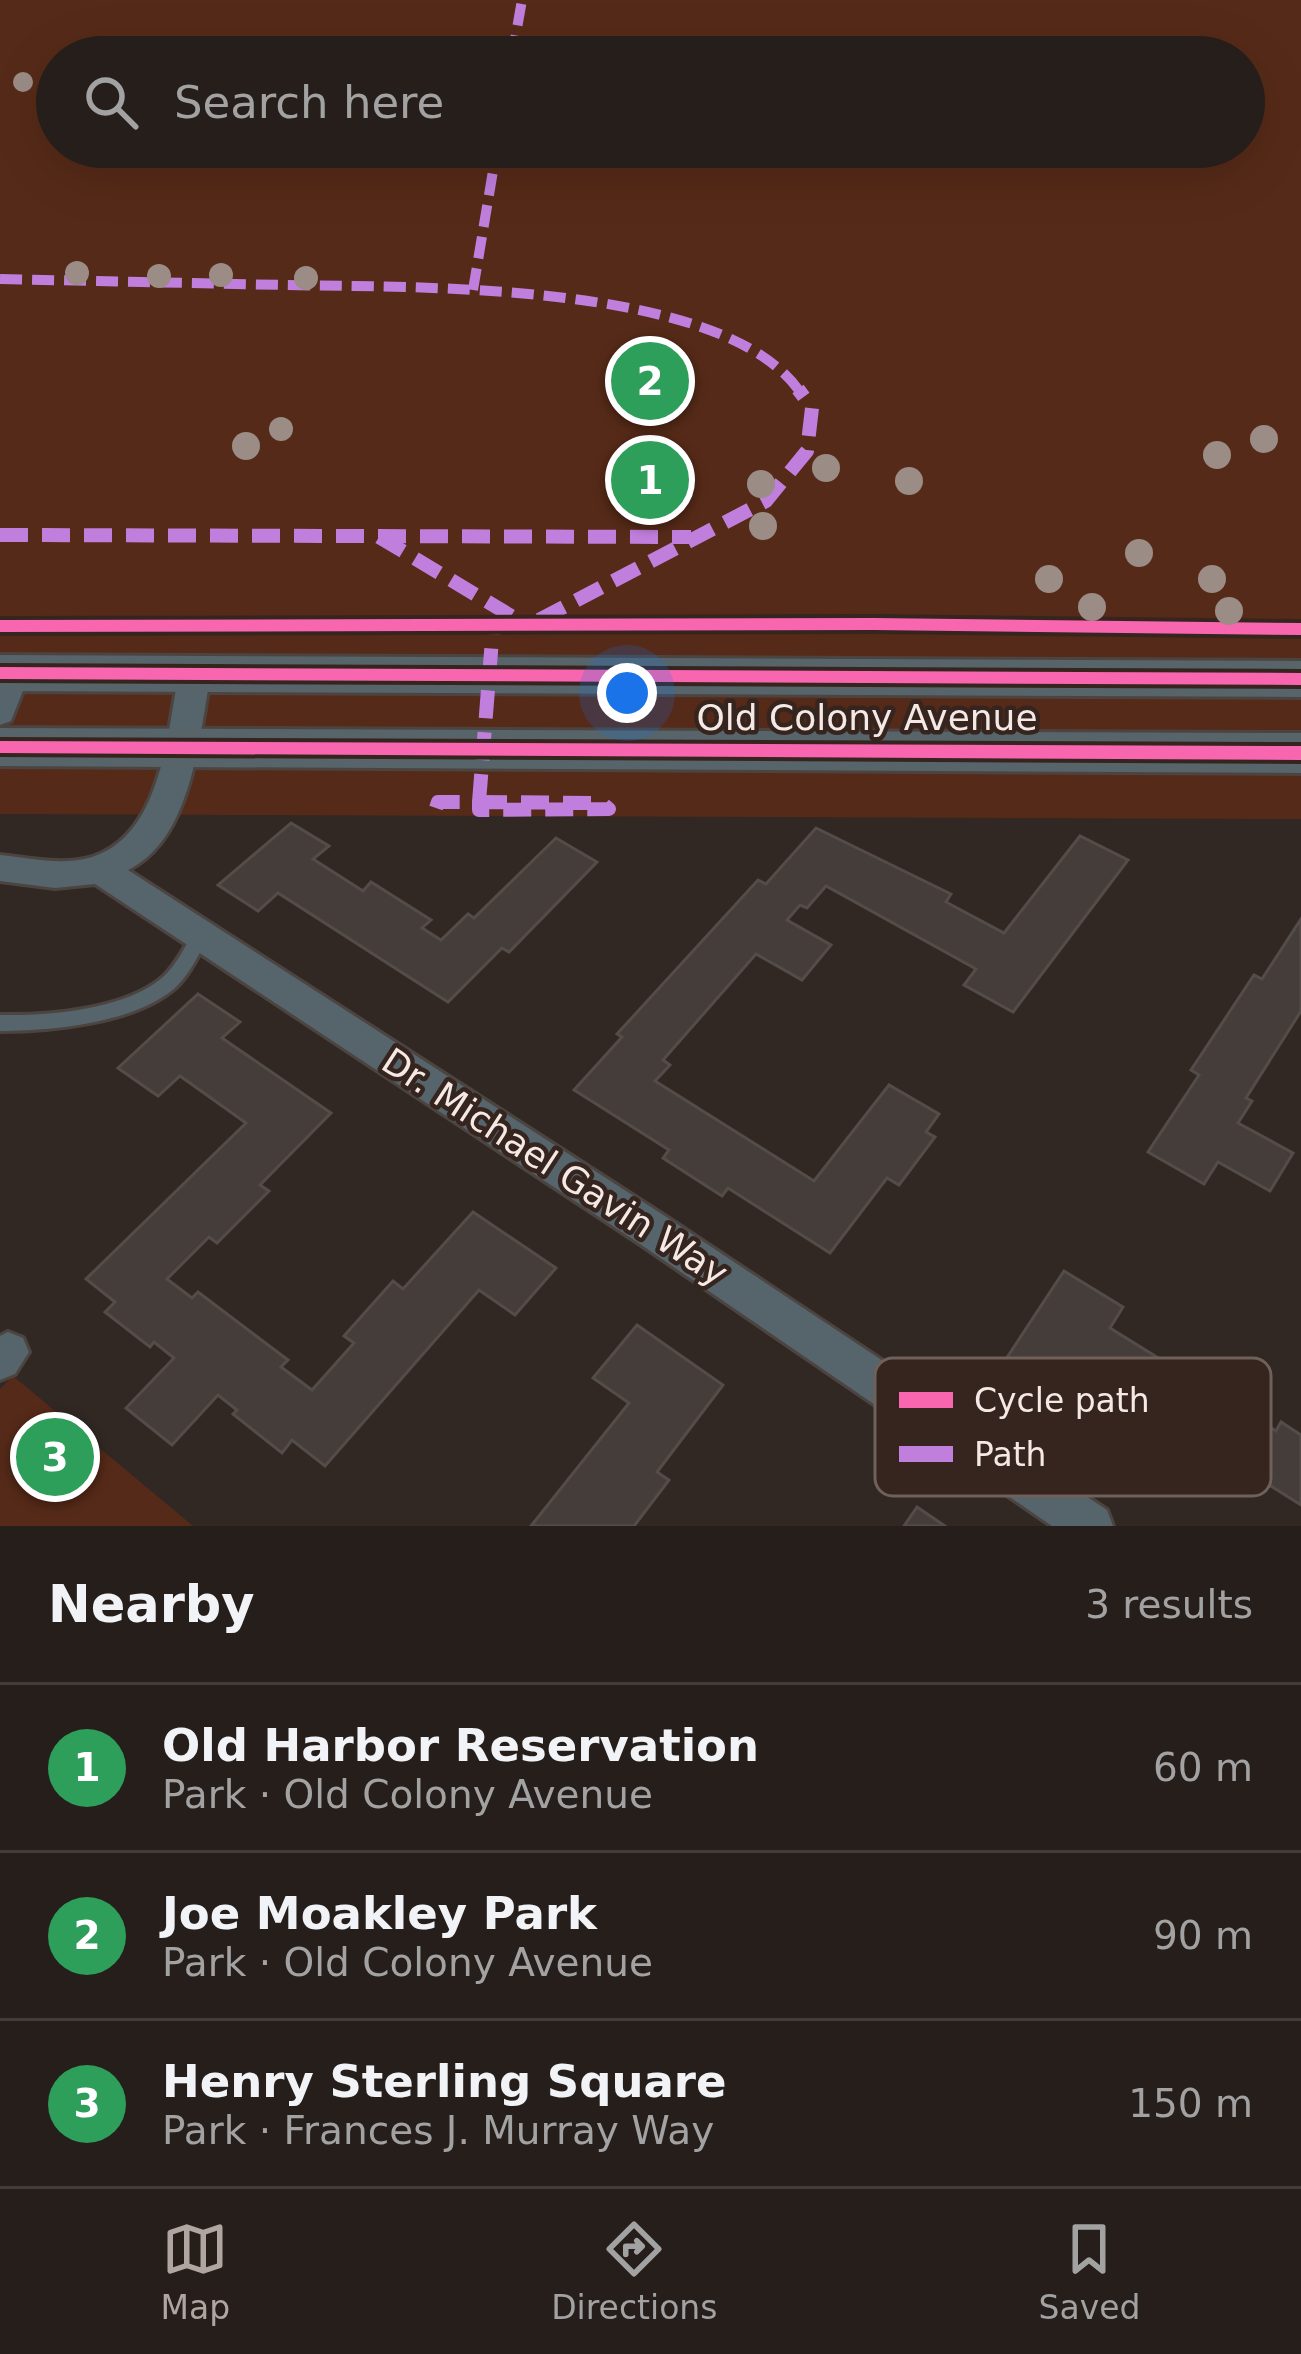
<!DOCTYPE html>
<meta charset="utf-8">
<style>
body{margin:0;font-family:"DejaVu Sans",sans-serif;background:#312b28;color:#f1f3f6}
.you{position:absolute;left:627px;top:693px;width:42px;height:42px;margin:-30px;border:9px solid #fff;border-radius:50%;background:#1a73e8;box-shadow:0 0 0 18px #1a73e833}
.badge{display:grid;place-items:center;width:78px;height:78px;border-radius:50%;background:#b0a5a1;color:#fff;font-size:39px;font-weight:700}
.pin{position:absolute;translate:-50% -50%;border:6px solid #fff;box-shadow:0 3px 12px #0006}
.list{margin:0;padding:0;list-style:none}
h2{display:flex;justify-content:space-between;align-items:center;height:156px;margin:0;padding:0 48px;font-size:51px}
h2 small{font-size:39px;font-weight:400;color:#a3a2a3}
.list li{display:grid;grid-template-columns:78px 1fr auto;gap:36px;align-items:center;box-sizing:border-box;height:168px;padding:0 48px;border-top:3px solid #423c3a}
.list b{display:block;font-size:45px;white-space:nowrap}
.list p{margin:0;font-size:39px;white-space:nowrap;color:#a3a2a3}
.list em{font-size:39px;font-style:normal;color:#a3a2a3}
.icon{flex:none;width:66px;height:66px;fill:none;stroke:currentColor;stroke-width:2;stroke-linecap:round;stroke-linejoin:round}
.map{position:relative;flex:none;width:1301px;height:1526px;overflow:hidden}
.search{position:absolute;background:#251e1b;box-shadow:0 12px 48px #0002;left:36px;right:36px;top:36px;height:132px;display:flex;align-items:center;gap:30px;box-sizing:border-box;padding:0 42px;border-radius:66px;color:#a3a2a3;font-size:45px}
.sheet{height:660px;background:#251e1b}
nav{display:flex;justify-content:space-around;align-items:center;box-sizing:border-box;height:168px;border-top:3px solid #423c3a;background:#251e1b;font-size:33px;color:#a3a2a3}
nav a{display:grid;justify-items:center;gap:6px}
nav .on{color:#b0a5a1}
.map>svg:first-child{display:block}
.green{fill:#562a18;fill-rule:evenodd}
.building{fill:#443d3a;stroke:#544c49;stroke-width:3}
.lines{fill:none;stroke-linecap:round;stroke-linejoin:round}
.service-casing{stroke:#4c4440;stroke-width:6}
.minor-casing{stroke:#4c4440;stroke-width:6}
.primary-casing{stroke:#4c4440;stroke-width:6}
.service{fill:#56646b;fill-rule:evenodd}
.minor{fill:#56646b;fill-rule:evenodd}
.primary{fill:#57646a;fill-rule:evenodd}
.quiet-far1{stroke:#c07fdc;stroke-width:10;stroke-dasharray:22 10;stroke-linecap:butt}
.quiet{stroke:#c07fdc;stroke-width:14;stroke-dasharray:28 14;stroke-linecap:butt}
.cycleway-casing{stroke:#36251f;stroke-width:8}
.cycleway{fill:#f766af;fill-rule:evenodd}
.tree{fill:#9b8c86}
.labels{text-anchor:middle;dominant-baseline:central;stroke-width:9;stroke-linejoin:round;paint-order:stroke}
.street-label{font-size:36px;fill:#f5e9e5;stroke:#36251f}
.key{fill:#36251f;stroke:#6f605a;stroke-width:3}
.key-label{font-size:33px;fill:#f5e9e5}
</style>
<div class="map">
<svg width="1301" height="1526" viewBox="0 0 1301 1526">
<rect width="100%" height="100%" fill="#312824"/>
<!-- green -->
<g class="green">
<path d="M0,0H1301V819L0,814ZM57,57H1244V147H57Z"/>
<path d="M13,1376L193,1526H0V1389Z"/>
</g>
<!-- building -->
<g class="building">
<path d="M291,823L329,846L313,859L363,891L371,882L431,920L422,928L441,940L468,914L474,918L556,838L597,862L509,952L502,948L448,1002L278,893L258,911L218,885Z"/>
<path d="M816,828L951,894L946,902L1004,933L1080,836L1128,860L1013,1012L964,985L976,969L826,886L807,908L800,905L787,920L831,945L802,980L756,954L663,1060L670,1065L655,1081L814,1181L889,1085L939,1114L926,1132L935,1137L899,1185L887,1178L830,1253L728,1188L722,1196L663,1158L669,1150L574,1090L622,1037L617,1034L758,880L766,884Z"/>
<path d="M1301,919V1011L1246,1098L1252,1101L1238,1123L1293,1153L1270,1191L1218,1162L1204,1184L1148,1152L1199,1075L1191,1070L1254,975L1262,979Z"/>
<path d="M198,994L240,1022L222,1038L331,1113L260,1185L269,1191L217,1243L209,1237L167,1279L192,1298L198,1292L288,1360L281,1367L312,1390L354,1343L344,1336L393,1281L403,1289L473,1212L556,1268L515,1315L479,1290L325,1466L292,1440L282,1453L233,1414L237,1410L218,1395L172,1445L126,1408L174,1358L154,1342L150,1347L105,1312L115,1302L86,1279L246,1123L180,1076L158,1096L118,1068Z"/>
<path d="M1064,1271L1123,1307L1110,1328L1276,1431L1281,1422L1301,1435V1505L1250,1473L1246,1481L1224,1467L1218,1477L1148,1432L1154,1423L1076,1373L1061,1395L1006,1359Z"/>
<path d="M637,1325L723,1385L657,1472L669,1480L634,1526H531L629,1403L593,1378Z"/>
<path d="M917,1507L945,1526H904Z"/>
</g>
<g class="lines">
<defs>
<path id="service" d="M201,928L207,930L210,935L207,940C198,956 189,975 175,988C135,1023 51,1031 0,1031V1015C48,1016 125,1010 163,977C177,964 185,946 195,930Z"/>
<g id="minor">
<path d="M14,662L25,665L30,673L11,721L0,725V670Z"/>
<path d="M195,662L206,665L211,673C199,735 193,838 128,870L668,1218L1107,1510L1113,1526H1052L640,1244L95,884L55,888L0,881V855C30,858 62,866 92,857C162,835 167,732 179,673L184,665Z"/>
<path d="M8,1332L23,1338L29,1352L15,1374L0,1380V1336Z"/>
</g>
<g id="primary">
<path d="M0,655L1301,661V697L0,691Z"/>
<path d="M0,728L1301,733V773L0,766Z"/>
</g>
</defs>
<!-- service casing -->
<use href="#service" class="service-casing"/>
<!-- minor casing -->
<use href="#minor" class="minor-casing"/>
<!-- primary casing -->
<use href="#primary" class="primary-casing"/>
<!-- service -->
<use href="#service" class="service"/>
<!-- minor -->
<use href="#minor" class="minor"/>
<!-- primary -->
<use href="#primary" class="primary"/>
<!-- quiet-far1 -->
<g class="quiet-far1">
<path d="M512,57L522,0"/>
<path d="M0,279C95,281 189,283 284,285C410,288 722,279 800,392"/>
<path d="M473,290L497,147"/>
</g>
<!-- quiet -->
<g class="quiet">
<path d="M0,535L691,537"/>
<path d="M379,537L518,620"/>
<path d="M539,620L766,501L807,451L812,408L798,389"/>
<path d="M479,802L602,803L609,809L479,810Z"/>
<path d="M479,802L493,627L482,622"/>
<path d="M436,808L438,802H479"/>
</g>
<defs>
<g id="cycleway">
<path d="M874,618L1301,623V635L874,630L0,632V620Z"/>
<path d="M0,667L1301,673V685L0,679Z"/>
<path d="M0,741L1301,746V760L0,753Z"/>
</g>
</defs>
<!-- cycleway casing -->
<use href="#cycleway" class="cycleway-casing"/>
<!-- cycleway -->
<use href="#cycleway" class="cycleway"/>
</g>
<!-- trees -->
<g class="tree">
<circle cx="23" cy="82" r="10"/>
<circle cx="77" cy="273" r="12"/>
<circle cx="221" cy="275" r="12"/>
<circle cx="159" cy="276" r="12"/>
<circle cx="306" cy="278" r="12"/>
<circle cx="281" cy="429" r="12"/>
<circle cx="1264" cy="439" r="14"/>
<circle cx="246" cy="446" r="14"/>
<circle cx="1217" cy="455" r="14"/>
<circle cx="826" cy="468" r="14"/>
<circle cx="909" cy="481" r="14"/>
<circle cx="761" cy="484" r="14"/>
<circle cx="763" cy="526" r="14"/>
<circle cx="1139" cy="553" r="14"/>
<circle cx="1049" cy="579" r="14"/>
<circle cx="1212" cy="579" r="14"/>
<circle cx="1092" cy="607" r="14"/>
<circle cx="1229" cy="611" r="14"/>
</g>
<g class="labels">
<!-- street labels -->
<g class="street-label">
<text x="867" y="717">Old Colony Avenue</text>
<text transform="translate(555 1167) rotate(33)">Dr. Michael Gavin Way</text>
</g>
</g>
<!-- legend -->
<rect x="875" y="1358" width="396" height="138" rx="18" class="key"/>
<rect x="899" y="1392" width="54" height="16" fill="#f766af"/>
<rect x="899" y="1446" width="54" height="16" fill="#c07fdc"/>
<g class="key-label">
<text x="974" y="1412">Cycle path</text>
<text x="974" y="1466">Path</text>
</g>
</svg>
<div class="you"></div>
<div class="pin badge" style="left:650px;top:480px;background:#2e9e5b">1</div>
<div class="pin badge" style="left:650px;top:381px;background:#2e9e5b">2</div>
<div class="pin badge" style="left:55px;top:1457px;background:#2e9e5b">3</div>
<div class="search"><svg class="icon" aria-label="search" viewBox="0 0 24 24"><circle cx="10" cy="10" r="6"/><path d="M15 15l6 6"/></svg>Search here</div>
</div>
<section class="sheet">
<h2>Nearby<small>3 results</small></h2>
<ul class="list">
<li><span class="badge" style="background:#2e9e5b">1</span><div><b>Old Harbor Reservation</b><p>Park · Old Colony Avenue</p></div><em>60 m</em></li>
<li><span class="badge" style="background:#2e9e5b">2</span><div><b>Joe Moakley Park</b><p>Park · Old Colony Avenue</p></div><em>90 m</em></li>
<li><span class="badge" style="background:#2e9e5b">3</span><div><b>Henry Sterling Square</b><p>Park · Frances J. Murray Way</p></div><em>150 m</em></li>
</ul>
</section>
<nav>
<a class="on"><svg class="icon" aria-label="map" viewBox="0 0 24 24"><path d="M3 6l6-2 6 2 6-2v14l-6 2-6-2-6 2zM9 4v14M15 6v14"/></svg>Map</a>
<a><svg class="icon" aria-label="directions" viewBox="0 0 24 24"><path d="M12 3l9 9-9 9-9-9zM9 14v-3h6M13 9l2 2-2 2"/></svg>Directions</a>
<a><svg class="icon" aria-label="saved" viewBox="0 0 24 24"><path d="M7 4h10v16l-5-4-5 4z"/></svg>Saved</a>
</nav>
